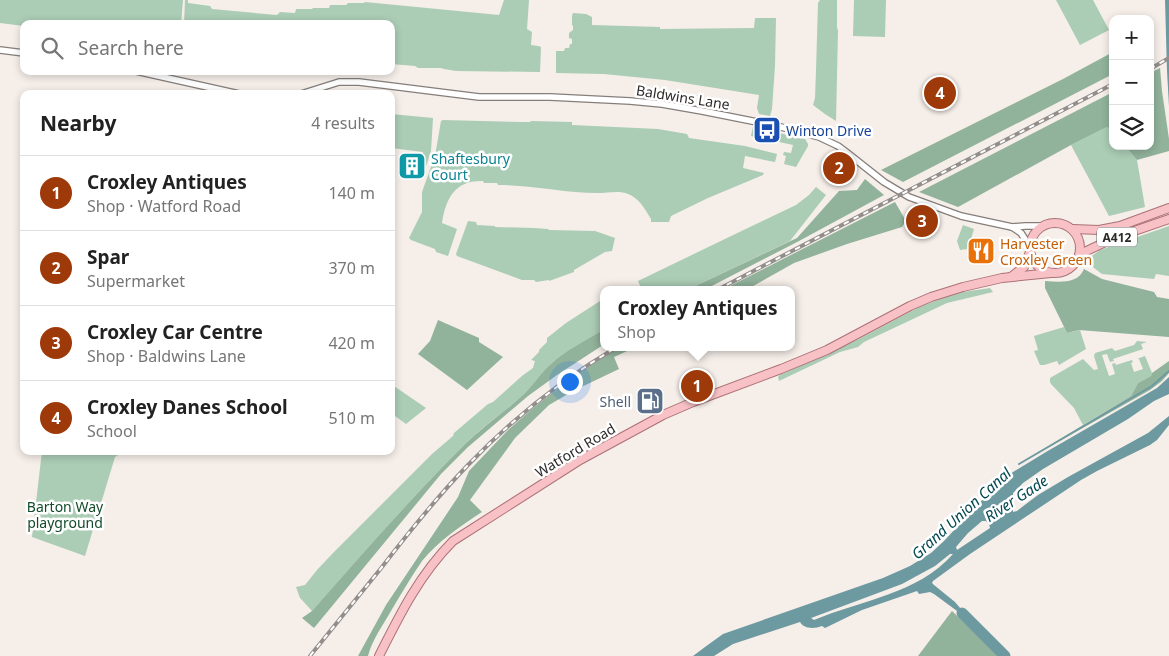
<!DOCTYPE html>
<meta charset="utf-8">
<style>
body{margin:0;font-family:"Noto Sans",sans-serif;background:#f6f6f6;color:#222}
.controls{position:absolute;right:15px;top:15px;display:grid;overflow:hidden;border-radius:10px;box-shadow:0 2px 8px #0003}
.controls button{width:45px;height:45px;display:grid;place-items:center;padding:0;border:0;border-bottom:1px solid #e0e0e0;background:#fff;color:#222;font:25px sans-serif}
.you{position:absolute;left:569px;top:381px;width:18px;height:18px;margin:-12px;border:4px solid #fff;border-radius:50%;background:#1a73e8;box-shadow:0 0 0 8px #1a73e833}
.badge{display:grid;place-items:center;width:32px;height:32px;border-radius:50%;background:#9e3a09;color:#fff;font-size:16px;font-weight:700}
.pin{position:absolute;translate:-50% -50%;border:2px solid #fff;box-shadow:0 1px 5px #0006}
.popup{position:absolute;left:600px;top:286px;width:195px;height:65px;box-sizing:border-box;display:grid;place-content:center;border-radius:10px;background:#fff;filter:drop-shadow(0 1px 4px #0005);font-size:16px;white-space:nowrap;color:#767676}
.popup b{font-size:19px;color:#222}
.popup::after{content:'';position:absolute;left:50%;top:100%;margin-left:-10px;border:10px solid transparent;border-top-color:#fff}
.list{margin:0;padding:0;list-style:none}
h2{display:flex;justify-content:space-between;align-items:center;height:65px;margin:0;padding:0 20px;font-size:21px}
h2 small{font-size:16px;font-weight:400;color:#767676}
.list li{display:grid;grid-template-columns:32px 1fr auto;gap:15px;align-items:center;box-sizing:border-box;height:75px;padding:0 20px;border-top:1px solid #e0e0e0}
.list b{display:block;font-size:19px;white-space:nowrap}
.list p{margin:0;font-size:16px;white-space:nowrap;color:#767676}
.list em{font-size:16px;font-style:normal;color:#767676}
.icon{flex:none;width:28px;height:28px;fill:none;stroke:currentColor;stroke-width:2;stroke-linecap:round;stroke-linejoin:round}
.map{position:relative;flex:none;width:1169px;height:656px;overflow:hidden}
.search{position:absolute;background:#fff;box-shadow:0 2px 8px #0003;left:20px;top:20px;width:375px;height:55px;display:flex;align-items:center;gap:12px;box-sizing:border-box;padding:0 18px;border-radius:10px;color:#767676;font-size:19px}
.panel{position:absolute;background:#fff;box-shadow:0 2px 8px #0003;left:20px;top:90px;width:375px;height:365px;border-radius:10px}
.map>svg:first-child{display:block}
.green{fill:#abccb5}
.forest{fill:#91b29b}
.water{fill:#6d99a0;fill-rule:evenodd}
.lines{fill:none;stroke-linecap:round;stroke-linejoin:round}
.stream{stroke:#6d99a0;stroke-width:2}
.river{stroke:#6d99a0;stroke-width:11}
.minor-casing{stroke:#857e7a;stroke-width:8}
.major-casing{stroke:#ac7176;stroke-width:10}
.minor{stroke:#fff;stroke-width:5.5}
.major{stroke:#f7c1c6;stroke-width:8}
.rail-casing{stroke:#938e8b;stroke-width:4}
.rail{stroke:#fff;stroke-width:2;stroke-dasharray:5.5;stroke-linecap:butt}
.labels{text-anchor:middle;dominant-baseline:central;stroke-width:5;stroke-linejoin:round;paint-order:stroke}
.shield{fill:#fff;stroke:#6b6968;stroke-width:1}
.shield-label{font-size:12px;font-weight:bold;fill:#2c2928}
.street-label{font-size:14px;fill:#2c2928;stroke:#fff}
.transit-label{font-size:14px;fill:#164399;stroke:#fff;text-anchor:start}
.culture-label{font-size:14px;fill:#0d838f;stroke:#fff;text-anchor:start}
.food-label{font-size:14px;fill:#c56008;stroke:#fff;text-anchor:start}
.service-label{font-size:14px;fill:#4e5e75;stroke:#fff;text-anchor:end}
.park-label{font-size:14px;fill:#134b2b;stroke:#fff}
.water-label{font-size:15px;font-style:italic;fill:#004750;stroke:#fff}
</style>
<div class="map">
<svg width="1169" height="656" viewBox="0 0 1169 656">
<rect width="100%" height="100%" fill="#f5eee9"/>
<!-- green -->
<g class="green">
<path d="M0,0H183L181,24H24V26L0,23Z"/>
<path d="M185,0H188V3L210,6L212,9L277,15L280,12L295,13L296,9H312L313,8H329L330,5H346L348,3H364L365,2L499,15L504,0H529L527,29L532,32L531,45L538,46L541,47L540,72L456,71L444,69L441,68H418L415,66L391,64V24H184Z"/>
<path d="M820,0H837V27L838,31L836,121L825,114L813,105L815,98L816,71L818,3Z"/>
<path d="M854,0H886L885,37L853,36Z"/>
<path d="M1056,0H1093L1109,30L1080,45Z"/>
<path d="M573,13L586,14L592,17V25L660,27V29L754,28L755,18H776L775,66L772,109L770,116L759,114L757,108L759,95L665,80L604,74L556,73V51H564L565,48H569L570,44H572V39L569,38V33L573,30V26L572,25V16Z"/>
<path d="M391,114L433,118L431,151L422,178L419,176L423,152L391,148Z"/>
<path d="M443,120L523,122H530L531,121L572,122V125L658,129L687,134L689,138L745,146L777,154L775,162L745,156L743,168L764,173L763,175L708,198L671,216L669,222H651V219C645,209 639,198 628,194C620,190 607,193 598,193C564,193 533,185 498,185L497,183H484L483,181C455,180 446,198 442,223L457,229L448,256L436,252L435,249L411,240L409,238L422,212V192L435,156L441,121Z"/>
<path d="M753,127L805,139L808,144V146L796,167L784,164L786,156L783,155L784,152L791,153L793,145L751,136Z"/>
<path d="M1107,127L1113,133V146H1125L1137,160L1145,207L1109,216L1071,145Z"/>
<path d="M816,187L826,195L790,241L687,290H642L638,281L727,238L796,205L809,195Z"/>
<path d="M468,221L476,222L477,225L495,226V227L534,228L548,229L549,230L595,231L615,238L612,251L605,252L574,270V272L549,281V280L536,282L534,280H522L457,256L456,254Z"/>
<path d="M963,225L974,229L971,239H970L967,249L960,250L957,241Z"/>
<path d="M1169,226V276L1156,274L1154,279L1102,274L1085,261L1100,250Z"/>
<path d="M990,288L993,292L947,303L864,342L858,347L840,352L779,381L778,377L780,375L859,339L919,307L943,298L963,292Z"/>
<path d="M603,298V330C586,340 566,350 552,363C541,372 534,384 524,394C506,411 484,425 466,443C412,497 362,554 312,611L302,600L300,598L296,587L305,585L317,570L334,552L432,454L453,436L454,433L488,404L493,402L522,376L533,368L535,361L531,360L539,352V350L547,342V338L566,323L600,301Z"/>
<path d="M1064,327L1067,333L1080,330L1086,349L1059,365L1057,361L1044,365H1040L1034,351L1038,350L1034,336Z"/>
<path d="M1137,341L1147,342L1141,344L1143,349L1113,359L1114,361L1110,362L1107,354L1102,355L1109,376L1115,374L1112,364L1115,363L1116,365L1132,360L1133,362L1131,363L1134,372L1143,369L1139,359H1137L1145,356L1152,373L1151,376L1138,383L1131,396L1083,425L1074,408L1051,384L1050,382V378L1083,359L1094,370L1098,369L1094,356L1095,353L1112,348L1115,351L1134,345Z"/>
<path d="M391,384L426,408L406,424L391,413Z"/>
<path d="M42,451H124L115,457L85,556L32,537Z"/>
</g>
<!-- forest -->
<g class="forest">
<path d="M1113,52V74L903,182L881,170L1063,79Z"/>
<path d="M1160,68L1162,91L1169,139V151L1137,160L1125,146H1150V73Z"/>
<path d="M1113,92V133L1107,127L1071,145L958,207L919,192Z"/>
<path d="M865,179L884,195L799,241L704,290H687L797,238L839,191L857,190Z"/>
<path d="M895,202L906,221L902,227L847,244L794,263L746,290H722Z"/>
<path d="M1084,269L1102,279L1154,292L1157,297L1169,299V337L1079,330L1067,333L1045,288V281C1060,282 1078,284 1084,269Z"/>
<path d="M438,320L479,338V342L503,357L467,390L418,354L430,341Z"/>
<path d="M603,330V345L557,375L528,396L468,447L441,474L314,628L302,618L312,611C362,554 412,497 466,443C484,426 506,411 524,394C534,384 541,372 552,363C566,350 586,340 603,330Z"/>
<path d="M619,347H636L614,357L619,369L573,391L549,405L515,438L470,500L482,512C462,525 437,542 422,561C411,577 401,594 391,611C383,625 372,640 368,656H358L386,605L458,497L469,471L508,430L533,408L569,380Z"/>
<path d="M1169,361V373L1162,381L1150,390L1019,464L1131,396L1138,383L1151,376L1152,373Z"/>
<path d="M952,611L999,656H918Z"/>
</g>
<!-- water -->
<g class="water">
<path d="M1165,0H1169V106L1167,71Z"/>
<path d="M1169,377V394L1154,401L1128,419L1043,469L1023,483L1013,493V512L1017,511L1022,507L1038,495L1068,477L1148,433L1169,416V425L1157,440L1150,445L1097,471L1081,480L970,554L933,581L932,583L934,585L955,602L972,622L934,594L930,592L919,594L917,591L862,610L825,628L822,626C814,629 804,629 800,622L733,644L714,656H693L705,647L723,634L883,578L910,566L931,553L944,541L997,484L1008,475L1046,452L1157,388ZM982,521H986L989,524L990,528L957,550L956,547L968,533ZM950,554H953C918,594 861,600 814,620L811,618L902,584L935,566Z"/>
</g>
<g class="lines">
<!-- stream -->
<path class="stream" d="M1019,464L1152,386L1169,371"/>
<!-- river -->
<path class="river" d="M962,613L1005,656"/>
<defs>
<g id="minor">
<path d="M0,50L24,53"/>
<path d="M136,71L239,94"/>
<path d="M301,94L339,82H359L479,97H550L630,101L662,104L702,111L777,126L819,137L838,146L846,152L884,182L909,197L961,216L1012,227L1021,233L1030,247"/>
<path d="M1012,227L1025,226H1043"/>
</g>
<g id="major">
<circle cx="1055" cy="248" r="25"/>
<path d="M1073,229L1099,230L1120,226L1169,208"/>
<path d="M1080,254L1114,238L1169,219"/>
<path d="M1011,277L1024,267L1030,252"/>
<path d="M379,656C400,614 420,574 453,541L580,460L663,415L693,402L781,369L827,350L910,306L931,297L963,287L1002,278L1051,273"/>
</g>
</defs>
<!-- minor casing -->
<use href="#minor" class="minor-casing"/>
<!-- major casing -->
<use href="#major" class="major-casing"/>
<!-- minor -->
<use href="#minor" class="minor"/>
<!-- major -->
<use href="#major" class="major"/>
<defs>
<g id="rail">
<path d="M1150,69L1169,58"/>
<path d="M717,290L1113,84"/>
<path d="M310,656C334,626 358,597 382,567C409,532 437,497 468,465C511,420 563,379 617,347"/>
</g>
</defs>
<!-- rail casing -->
<use href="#rail" class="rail-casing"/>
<!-- rail -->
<use href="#rail" class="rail"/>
</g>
<!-- icons -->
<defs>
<symbol id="bus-square" viewBox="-11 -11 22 22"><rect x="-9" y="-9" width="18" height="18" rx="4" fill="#1a4fb4" stroke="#fff"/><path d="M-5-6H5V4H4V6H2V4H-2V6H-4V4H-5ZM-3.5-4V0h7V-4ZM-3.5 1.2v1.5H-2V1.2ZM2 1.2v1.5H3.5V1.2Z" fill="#fff"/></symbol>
<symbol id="building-square" viewBox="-11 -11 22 22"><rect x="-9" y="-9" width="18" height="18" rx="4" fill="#0f9aa8" stroke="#fff"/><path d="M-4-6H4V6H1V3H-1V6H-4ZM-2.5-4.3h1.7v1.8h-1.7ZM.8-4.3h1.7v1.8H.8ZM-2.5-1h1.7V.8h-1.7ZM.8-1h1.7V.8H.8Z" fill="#fff"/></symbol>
<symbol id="restaurant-square" viewBox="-11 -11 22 22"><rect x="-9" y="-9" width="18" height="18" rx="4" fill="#e8710a" stroke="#fff"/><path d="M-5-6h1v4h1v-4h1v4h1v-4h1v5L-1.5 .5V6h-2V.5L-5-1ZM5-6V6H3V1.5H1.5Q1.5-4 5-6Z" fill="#fff"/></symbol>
<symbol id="fuel-square" viewBox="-11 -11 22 22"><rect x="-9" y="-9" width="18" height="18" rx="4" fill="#5c6f8a" stroke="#fff"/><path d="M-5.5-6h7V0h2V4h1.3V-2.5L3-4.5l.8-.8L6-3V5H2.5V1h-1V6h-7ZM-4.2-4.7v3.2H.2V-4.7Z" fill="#fff"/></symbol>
</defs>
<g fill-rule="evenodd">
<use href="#bus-square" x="751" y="114" width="32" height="32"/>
<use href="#building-square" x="396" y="150" width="32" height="32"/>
<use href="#restaurant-square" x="965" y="235" width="32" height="32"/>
<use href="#fuel-square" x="634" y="385" width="32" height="32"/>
</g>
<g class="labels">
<!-- shield labels -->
<rect class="shield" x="1097" y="227.5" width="40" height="19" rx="4"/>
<g class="shield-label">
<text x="1117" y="237">A412</text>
</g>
<!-- street labels -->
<g class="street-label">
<text transform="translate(683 97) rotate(9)">Baldwins Lane</text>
<text transform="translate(575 450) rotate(-31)">Watford Road</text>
</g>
<!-- transit labels -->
<g class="transit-label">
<text x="786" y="130">Winton Drive</text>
</g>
<!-- culture labels -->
<g class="culture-label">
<text x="431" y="158">Shaftesbury<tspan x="431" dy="16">Court</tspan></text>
</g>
<!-- food labels -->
<g class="food-label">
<text x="1000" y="243">Harvester<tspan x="1000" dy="16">Croxley Green</tspan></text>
</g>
<!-- service labels -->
<g class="service-label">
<text x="631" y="401">Shell</text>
</g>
<!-- park labels -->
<g class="park-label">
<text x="65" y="506">Barton Way<tspan x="65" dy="16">playground</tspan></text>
</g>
<!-- water labels -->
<g class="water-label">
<text transform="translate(1016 498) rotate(-33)">River Gade</text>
<text transform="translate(961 513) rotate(-42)">Grand Union Canal</text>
</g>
</g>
</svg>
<div class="controls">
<button>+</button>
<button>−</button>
<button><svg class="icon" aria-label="layers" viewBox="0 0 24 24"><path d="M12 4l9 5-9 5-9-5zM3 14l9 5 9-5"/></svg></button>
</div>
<div class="you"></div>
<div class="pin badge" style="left:697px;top:386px">1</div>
<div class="popup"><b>Croxley Antiques</b>Shop</div>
<div class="pin badge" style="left:839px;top:168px">2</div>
<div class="pin badge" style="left:922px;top:221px">3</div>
<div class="pin badge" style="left:940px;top:93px">4</div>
<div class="search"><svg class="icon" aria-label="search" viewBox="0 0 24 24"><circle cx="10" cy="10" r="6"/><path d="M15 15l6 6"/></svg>Search here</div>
<section class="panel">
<h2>Nearby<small>4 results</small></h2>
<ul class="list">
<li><span class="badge">1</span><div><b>Croxley Antiques</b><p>Shop · Watford Road</p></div><em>140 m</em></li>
<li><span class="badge">2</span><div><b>Spar</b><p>Supermarket</p></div><em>370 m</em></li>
<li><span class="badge">3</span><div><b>Croxley Car Centre</b><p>Shop · Baldwins Lane</p></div><em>420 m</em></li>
<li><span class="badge">4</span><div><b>Croxley Danes School</b><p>School</p></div><em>510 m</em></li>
</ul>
</section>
</div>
